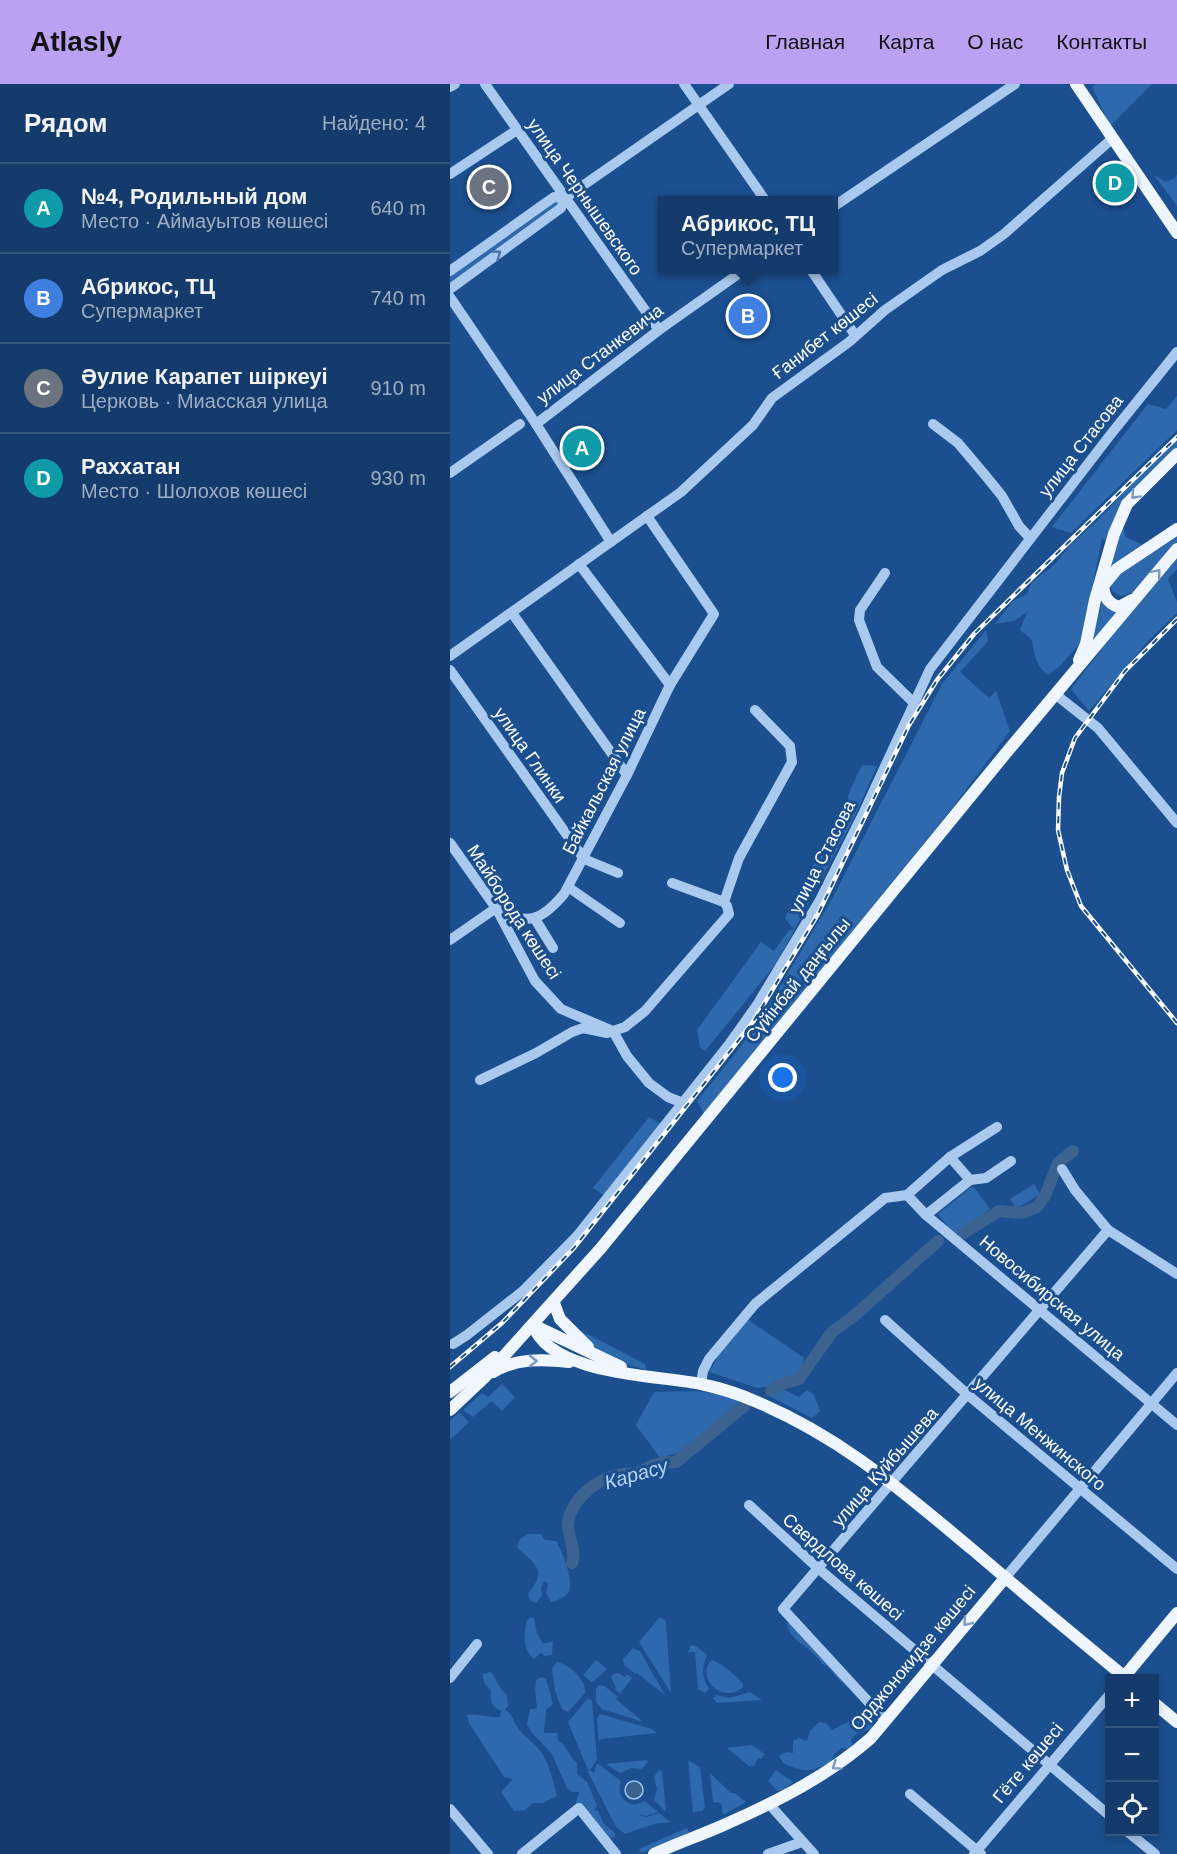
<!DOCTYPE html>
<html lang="ru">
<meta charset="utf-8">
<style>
body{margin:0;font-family:Helvetica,sans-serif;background:#1d4271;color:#f1f3f6}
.controls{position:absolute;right:18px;bottom:18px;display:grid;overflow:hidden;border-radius:0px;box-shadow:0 3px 9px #0003}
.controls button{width:54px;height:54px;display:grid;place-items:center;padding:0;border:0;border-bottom:2px solid #33557e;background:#143b6b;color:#f1f3f6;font:30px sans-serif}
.you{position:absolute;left:333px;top:994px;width:21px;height:21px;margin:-15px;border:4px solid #fff;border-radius:50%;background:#1a73e8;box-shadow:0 0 0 9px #1a73e833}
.badge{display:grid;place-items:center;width:39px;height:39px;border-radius:50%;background:#bca0f2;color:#fff;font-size:20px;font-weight:700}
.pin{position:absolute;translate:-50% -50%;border:3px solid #fff;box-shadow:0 2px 6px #0006}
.popup{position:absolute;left:208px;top:112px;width:180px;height:78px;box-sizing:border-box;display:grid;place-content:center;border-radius:0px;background:#143b6b;filter:drop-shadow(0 2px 4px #0005);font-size:20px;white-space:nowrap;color:#9dadc1}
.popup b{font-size:22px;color:#f1f3f6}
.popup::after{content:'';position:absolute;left:50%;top:100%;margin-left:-12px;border:12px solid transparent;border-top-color:#143b6b}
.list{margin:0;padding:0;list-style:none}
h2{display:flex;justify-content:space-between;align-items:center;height:78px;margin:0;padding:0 24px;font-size:26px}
h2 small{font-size:20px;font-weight:400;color:#9dadc1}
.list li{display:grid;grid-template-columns:39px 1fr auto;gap:18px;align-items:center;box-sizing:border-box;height:90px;padding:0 24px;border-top:2px solid #33557e}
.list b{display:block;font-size:22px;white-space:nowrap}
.list p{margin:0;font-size:20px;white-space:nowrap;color:#9dadc1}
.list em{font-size:20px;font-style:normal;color:#9dadc1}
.icon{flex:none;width:33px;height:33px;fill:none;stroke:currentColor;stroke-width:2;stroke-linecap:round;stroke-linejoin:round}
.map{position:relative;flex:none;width:727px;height:1770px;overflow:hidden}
header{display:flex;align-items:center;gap:36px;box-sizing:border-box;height:84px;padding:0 30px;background:#bca0f2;color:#111}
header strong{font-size:28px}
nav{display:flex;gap:33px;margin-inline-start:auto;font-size:21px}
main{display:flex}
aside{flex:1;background:#143b6b}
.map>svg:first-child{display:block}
.green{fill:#2e69ad}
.water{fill:#3c6290;stroke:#9cc4f0;stroke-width:1.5}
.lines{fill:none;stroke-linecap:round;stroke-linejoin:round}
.river{stroke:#3c6290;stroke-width:12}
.minor{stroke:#a9c9ee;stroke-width:10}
.major{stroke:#f0f6ff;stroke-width:12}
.rail-casing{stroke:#fff;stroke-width:4.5}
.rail{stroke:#1b4f8f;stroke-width:2;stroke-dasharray:7;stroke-linecap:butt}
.oneway{stroke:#4674ac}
.oneway2{stroke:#7b9ac1}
.labels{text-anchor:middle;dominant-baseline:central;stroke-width:6;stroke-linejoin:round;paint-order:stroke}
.street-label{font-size:18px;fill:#fff;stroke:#1b4f8f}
.water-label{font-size:20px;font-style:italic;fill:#b5d3f5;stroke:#1b4f8f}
</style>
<header>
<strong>Atlasly</strong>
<nav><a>Главная</a><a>Карта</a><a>О нас</a><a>Контакты</a></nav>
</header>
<main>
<aside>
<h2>Рядом<small>Найдено: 4</small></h2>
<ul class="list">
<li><span class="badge" style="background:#0f9aa8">A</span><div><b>№4, Родильный дом</b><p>Место · Аймауытов көшесі</p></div><em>640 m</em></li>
<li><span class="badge" style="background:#3f7fe0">B</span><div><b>Абрикос, ТЦ</b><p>Супермаркет</p></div><em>740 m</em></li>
<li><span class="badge" style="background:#6b7280">C</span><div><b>Әулие Карапет шіркеуі</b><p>Церковь · Миасская улица</p></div><em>910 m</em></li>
<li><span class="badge" style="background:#0f9aa8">D</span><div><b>Раххатан</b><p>Место · Шолохов көшесі</p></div><em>930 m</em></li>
</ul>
</aside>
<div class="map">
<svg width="727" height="1770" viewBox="0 0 727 1770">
<rect width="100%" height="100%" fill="#1b4f8f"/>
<!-- green -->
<g class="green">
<path d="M646,0H702L660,42L642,3Z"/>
<path d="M727,90V122L704,91L716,98L725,94Z"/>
<path d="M104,117L111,118L0,201V191Z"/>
<path d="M727,312V346L621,449L602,443L698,320L716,325Z"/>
<path d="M727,351V365L667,429L655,456L652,455L631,558L610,582L598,591C586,583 584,569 582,556L570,546L577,528L564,537L545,540L563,517L577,510L582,498L604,481L621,460L648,436Z"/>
<path d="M672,440L676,453L697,463L655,490Z"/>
<path d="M727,450V458L684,508L671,512L662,507L660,498L668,487Z"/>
<path d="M727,473V485L718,495L727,518V529L699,556L639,627L621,605L698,505Z"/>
<path d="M652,518L657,524L665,528L673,525L639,566Z"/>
<path d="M536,546L538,557L510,588L539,614L546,607L560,647L503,723L254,1030L247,1017L288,966L323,915L383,813L492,600Z"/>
<path d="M412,681L427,682L406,730L326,880L255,967L250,963L247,946L311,858L324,867L339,846H344L335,834L397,716L401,704Z"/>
<path d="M199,1033L211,1040L155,1112L143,1104Z"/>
<path d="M584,1100L590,1110L566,1125L560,1115Z"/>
<path d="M523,1102L540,1125L505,1152L488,1130Z"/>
<path d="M297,1235L354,1274L349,1292L320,1303L307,1304L259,1288L274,1262Z"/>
<path d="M118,1240L195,1280L196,1286L160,1275L141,1263Z"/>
<path d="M52,1300L65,1313L52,1327L42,1317L23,1333L13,1326L32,1309L38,1313Z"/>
<path d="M333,1305L349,1313L357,1306L364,1311L370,1327L362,1334L321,1313Z"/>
<path d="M245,1307L270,1310L291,1318L228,1369L210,1374L186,1341L204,1308Z"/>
<path d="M9,1328L19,1338L0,1356V1337Z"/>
<path d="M78,1450H91L95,1456L106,1457C112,1466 125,1499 118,1509C114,1514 106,1517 101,1518L96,1509L98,1499L94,1497L91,1504L92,1512L86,1519L80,1516L78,1510C98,1485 86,1482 67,1463L70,1455Z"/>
<path d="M81,1533L84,1534L87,1549L93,1560L103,1557L102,1571L95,1572L91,1569L84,1575C72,1565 74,1550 77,1536Z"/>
<path d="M210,1533L215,1536L216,1539L221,1609L189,1558Z"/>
<path d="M337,1539H341L395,1600C385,1596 383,1583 372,1580C364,1564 339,1558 337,1539Z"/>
<path d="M241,1561L246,1562L257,1571C252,1583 251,1593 259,1605L255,1609L248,1605L245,1568H238Z"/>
<path d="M183,1564L190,1567L215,1611L187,1589L186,1590L174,1581L173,1575Z"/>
<path d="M146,1576L157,1585L144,1597L141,1598L133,1591Z"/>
<path d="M262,1576C273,1580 284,1591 293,1599V1603C273,1622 244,1592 262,1576Z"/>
<path d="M107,1578C119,1580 137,1597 135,1609L118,1628L112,1625L105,1607L102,1584Z"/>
<path d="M41,1588C47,1596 48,1604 57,1611L58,1622L55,1626C63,1630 63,1637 68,1644C74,1653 84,1658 91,1668C100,1681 103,1697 107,1712L92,1719H83L75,1726L64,1727L51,1708L63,1695L54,1693L19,1639L17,1631C28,1629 39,1634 50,1633L51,1627C41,1622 40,1618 41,1606L34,1599L33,1590Z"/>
<path d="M168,1589L175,1593L177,1590L182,1594L170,1610L165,1605L166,1603L161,1594L163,1590Z"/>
<path d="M92,1593L96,1595L103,1620L96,1626L94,1649H107L108,1656C117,1662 118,1671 127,1679V1690L137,1698L147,1722L144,1726L148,1727L154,1740L165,1749V1753L158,1755L125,1722L129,1708H122L117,1704L102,1670L82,1649L77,1640L80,1625L87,1624L85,1606L86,1596Z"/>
<path d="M149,1601L154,1602L167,1612L166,1615L193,1638L152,1625L146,1618V1605Z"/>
<path d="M300,1608L312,1616L267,1619L263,1615L266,1611L279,1614Z"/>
<path d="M138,1614L142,1617L147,1676L140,1686L144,1689L147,1679L171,1697C167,1709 172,1718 184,1721L195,1717L208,1728L197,1732L186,1730L196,1733L209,1729L220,1738L204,1740L175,1750L167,1744L162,1735L138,1688L139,1686H138L118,1638Z"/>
<path d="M413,1626L422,1633L424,1638L421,1645L408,1649L401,1655L402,1662L397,1665L391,1664L384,1671L382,1677C359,1689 357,1689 333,1679L329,1672L336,1668L343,1669V1657L349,1654L357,1657L360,1647L369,1638L376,1639L382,1646L400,1637Z"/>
<path d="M150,1630L202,1645L207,1649L151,1655L149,1658L147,1634Z"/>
<path d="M301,1661L315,1670L311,1675L308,1674L304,1682H299L277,1664Z"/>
<path d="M197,1676L198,1678L192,1685L181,1684L170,1689L156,1680Z"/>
<path d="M238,1676L250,1683L255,1723L252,1727L243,1728Z"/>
<path d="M209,1686L212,1687L216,1728L204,1716L207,1705L204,1693Z"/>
<path d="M326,1686L343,1698L333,1706L328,1707L318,1697Z"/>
<path d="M260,1689L281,1709H285L296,1718L273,1731L271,1719L263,1718Z"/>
<path d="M237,1744L239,1749L191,1769L189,1765Z"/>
</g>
<!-- water -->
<circle class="water" cx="184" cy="1706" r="9"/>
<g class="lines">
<!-- river -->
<g class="river">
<path d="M514,1149L549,1127L572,1129L587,1123L595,1112L608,1079L623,1067"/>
<path d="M321,1307L329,1301L349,1295L382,1248L404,1232L488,1157"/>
<path d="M122,1479C127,1466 117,1452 118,1439C122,1413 149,1393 173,1390C178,1389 183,1390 187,1389C193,1388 198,1383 204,1381C211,1378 218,1378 226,1378L294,1322"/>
</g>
<!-- minor -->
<g class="minor">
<path d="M35,0L209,246"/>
<path d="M234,0L315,116"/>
<path d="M0,3L5,0"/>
<path d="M0,90L67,46"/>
<path d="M383,123L565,0"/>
<path d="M361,186L405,251"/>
<path d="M0,187L104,113L115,114"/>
<path d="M0,205L111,124L115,114L279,0"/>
<path d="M0,213L86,340L161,458"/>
<path d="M86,340L209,246L294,186"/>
<path d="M483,340L508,359L535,391L552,412L569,442L580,454"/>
<path d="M0,389L70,340"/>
<path d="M129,480L220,601"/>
<path d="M435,489L410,526L409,536L427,583L464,619"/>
<path d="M62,529L177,691"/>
<path d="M0,572L231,408L303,341L322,314L399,258L435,226L492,186L530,167L554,150L663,54"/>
<path d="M0,586L134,775L168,789"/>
<path d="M605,610L648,644L727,739"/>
<path d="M0,759L46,824L85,897L111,925L163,947L177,972L199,999L218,1013L233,1019"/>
<path d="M118,803L170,839"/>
<path d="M274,818L289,774L342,678L340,662L305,626"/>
<path d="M46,824C78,843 92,836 114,810L177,691L220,601L264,530L197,432"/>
<path d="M85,835L103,864"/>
<path d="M0,856L46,824"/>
<path d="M30,996L86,969L122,948L133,944L157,949L175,943L195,927L279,830L277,822L274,818L222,799"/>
<path d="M612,1085L625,1106L658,1146L727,1190"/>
<path d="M520,1096L536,1094L561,1077"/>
<path d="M457,1111L476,1131L727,1341"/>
<path d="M476,1131L520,1096L500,1073"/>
<path d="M435,1236L518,1311L727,1485"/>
<path d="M3,1260L17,1251L73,1207L127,1152L280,959L307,921L370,816L413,730L480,585L661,350L727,268"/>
<path d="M251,1300L253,1287L259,1275L305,1220L435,1114L457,1111L500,1073L547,1043"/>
<path d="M299,1421L369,1485L660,1732"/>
<path d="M555,1494L727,1289"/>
<path d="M0,1594L27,1560"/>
<path d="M436,1637L333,1525L658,1146"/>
<path d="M460,1710L531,1770"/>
<path d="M319,1720L364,1770"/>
<path d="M0,1725L38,1770"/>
<path d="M678,1748L705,1770"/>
<path d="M72,1770L129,1724L166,1770"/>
<path d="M318,1770L352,1758"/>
<path d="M524,1770L660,1610"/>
</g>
<!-- major -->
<g class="major">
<path d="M626,0L727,149"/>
<path d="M653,497C653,510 656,519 669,523L682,516"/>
<path d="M653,502L667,485L727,445"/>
<path d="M629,576L636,560L645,516L664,450L677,420L727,370"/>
<path d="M104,1219L110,1235L138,1263"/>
<path d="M83,1241C101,1291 206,1291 251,1300C270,1304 289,1310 307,1318C394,1355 452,1407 523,1466C573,1509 625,1552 676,1594"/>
<path d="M83,1241L171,1283"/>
<path d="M43,1288C66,1274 93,1275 119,1278"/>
<path d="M0,1308L45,1273"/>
<path d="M0,1326L35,1293L151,1164L556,669L727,465"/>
<path d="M674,1593L727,1529"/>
<path d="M704,1619L727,1638"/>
<path d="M204,1770C227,1759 252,1751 276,1740C328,1717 379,1691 421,1654L555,1494"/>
</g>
<defs>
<g id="rail">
<path d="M727,535L675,587L625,654L612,689L609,713L608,746L617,786L631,822L727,939"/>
<path d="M0,1283L52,1239L123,1165L303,938L368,830L459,641L487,596L524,550L727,353"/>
</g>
</defs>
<!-- rail casing -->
<use href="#rail" class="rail-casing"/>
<!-- rail -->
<use href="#rail" class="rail"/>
</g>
<!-- one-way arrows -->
<defs><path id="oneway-chevron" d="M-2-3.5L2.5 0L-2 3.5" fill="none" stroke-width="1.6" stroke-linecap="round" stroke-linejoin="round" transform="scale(1.5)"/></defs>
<use class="oneway" href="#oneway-chevron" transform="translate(47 170) rotate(-36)"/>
<g class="oneway2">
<use href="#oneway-chevron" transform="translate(685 411) rotate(133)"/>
<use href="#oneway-chevron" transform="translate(707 489) rotate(-50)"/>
<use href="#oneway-chevron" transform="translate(83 1277) rotate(-1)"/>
<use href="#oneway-chevron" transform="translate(517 1538) rotate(130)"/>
<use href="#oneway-chevron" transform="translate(386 1682) rotate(145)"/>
</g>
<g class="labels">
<!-- street labels -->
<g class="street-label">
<text transform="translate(135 113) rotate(55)">улица Чернышевского</text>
<text transform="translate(375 252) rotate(-38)">Ғанибет көшесі</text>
<text transform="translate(150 270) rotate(-37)">улица Станкевича</text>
<text transform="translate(631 362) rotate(-52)">улица Стасова</text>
<text transform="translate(80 671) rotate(55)">улица Глинки</text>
<text transform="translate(154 697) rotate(-63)">Байкальская улица</text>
<text transform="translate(372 773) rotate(-63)">улица Стасова</text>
<text transform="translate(64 828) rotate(57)">Майборода көшесі</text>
<text transform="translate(348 896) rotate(-51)">Сүйінбай даңғылы</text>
<text transform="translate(602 1214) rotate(40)">Новосибирская улица</text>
<text transform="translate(590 1350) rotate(40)">улица Менжинского</text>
<text transform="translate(435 1383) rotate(-49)">улица Куйбышева</text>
<text transform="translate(393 1483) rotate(41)">Свердлова көшесі</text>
<text transform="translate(463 1574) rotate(-50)">Орджонокидзе көшесі</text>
<text transform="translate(578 1679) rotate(-50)">Гёте көшесі</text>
</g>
<!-- water labels -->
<g class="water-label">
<text transform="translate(186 1390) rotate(-16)">Карасу</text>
</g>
</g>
</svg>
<div class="controls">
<button>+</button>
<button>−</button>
<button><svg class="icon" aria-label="locate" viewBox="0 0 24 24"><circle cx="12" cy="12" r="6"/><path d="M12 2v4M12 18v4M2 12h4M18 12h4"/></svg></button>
</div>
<div class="you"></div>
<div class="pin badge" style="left:132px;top:364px;background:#0f9aa8">A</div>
<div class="pin badge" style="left:298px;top:232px;background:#3f7fe0">B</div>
<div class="popup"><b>Абрикос, ТЦ</b>Супермаркет</div>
<div class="pin badge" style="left:39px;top:103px;background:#6b7280">C</div>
<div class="pin badge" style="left:665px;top:99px;background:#0f9aa8">D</div>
</div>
</main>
